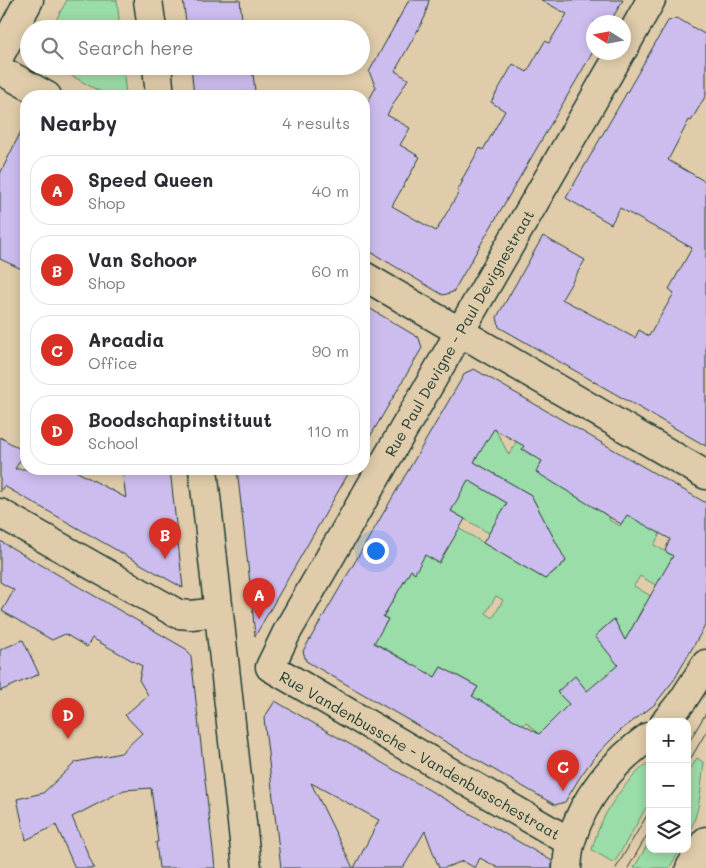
<!DOCTYPE html>
<meta charset="utf-8">
<style>
body{margin:0;font-family:Mali,sans-serif;background:#f7f7f7;color:#2b2b33}
.controls{position:absolute;right:15px;bottom:15px;display:grid;overflow:hidden;border-radius:10px;box-shadow:0 2px 12px #0003}
.controls button{width:45px;height:45px;display:grid;place-items:center;padding:0;border:0;border-bottom:1px solid #e1e1e2;background:#fff;color:#2b2b33;font:25px sans-serif}
.compass{position:absolute;left:586px;top:15px;width:45px;height:45px;border-radius:50%;background:#fff;box-shadow:0 2px 12px #0003;rotate:281deg}
.you{position:absolute;left:375px;top:550px;width:18px;height:18px;margin:-12px;border:4px solid #fff;border-radius:50%;background:#1a73e8;box-shadow:0 0 0 8px #1a73e833}
.badge{display:grid;place-items:center;width:32px;height:32px;border-radius:50%;background:#d93025;color:#fff;font-size:16px;font-weight:700}
.pin{position:absolute;translate:-50% -41px;filter:drop-shadow(0 1px 2px #0008)}
.pin::after{content:'';position:absolute;top:26px;width:18px;height:15px;background:inherit;clip-path:polygon(0 0,100% 0,50% 100%)}
.list{margin:0;padding:0;list-style:none}
h2{display:flex;justify-content:space-between;align-items:center;height:65px;margin:0;padding:0 20px;font-size:21px}
h2 small{font-size:16px;font-weight:400;color:#7c7c81}
.list li{display:grid;grid-template-columns:32px 1fr auto;gap:15px;align-items:center;box-sizing:border-box;height:70px;margin:0 10px 10px;padding:0 10px;border:1px solid #e1e1e2;border-radius:20px}
.list b{display:block;font-size:19px;white-space:nowrap}
.list p{margin:0;font-size:16px;white-space:nowrap;color:#7c7c81}
.list em{font-size:16px;font-style:normal;color:#7c7c81}
.icon{flex:none;width:28px;height:28px;fill:none;stroke:currentColor;stroke-width:2;stroke-linecap:round;stroke-linejoin:round}
.map{position:relative;flex:none;width:706px;height:868px;overflow:hidden}
.search{position:absolute;background:#fff;box-shadow:0 2px 12px #0003;left:20px;top:20px;width:350px;height:55px;display:flex;align-items:center;gap:12px;box-sizing:border-box;padding:0 18px;border-radius:28px;color:#7c7c81;font-size:19px}
.panel{position:absolute;background:#fff;box-shadow:0 2px 12px #0003;left:20px;top:90px;width:350px;height:385px;border-radius:20px}
.map>svg:first-child{display:block}
.green{fill:#9bdda8;stroke:#5d8d6e;fill-rule:evenodd}
.building{fill:#cdbdef;stroke:#1f3d34;fill-rule:evenodd}
.lines{fill:none;stroke-linecap:round;stroke-linejoin:round}
.minor-casing{stroke:#1f3d34;stroke-width:31}
.minor{stroke:#e0ccaa;stroke-width:28}
.tram{stroke:#1f3d34;stroke-width:1}
.labels{text-anchor:middle;dominant-baseline:central;stroke-width:4;stroke-linejoin:round;paint-order:stroke}
.street-label{font-size:15px;fill:#1f3d34;stroke:#e0ccaa}
</style>
<div class="map">
<svg width="706" height="868" viewBox="0 0 706 868">
<rect width="100%" height="100%" fill="#e0ccaa"/>
<filter id="ink" filterUnits="userSpaceOnUse"><feTurbulence type="fractalNoise" baseFrequency=".02" numOctaves="2"/><feDisplacementMap in="SourceGraphic" scale="10" xChannelSelector="R" yChannelSelector="G"/><feConvolveMatrix kernelMatrix="1 2 1 2 8 2 1 2 1" color-interpolation-filters="sRGB"/></filter>
<g filter="url(#ink)">
<!-- green -->
<g class="green">
<path d="M67,0H117L120,29H51Z"/>
<path d="M54,66H123L126,96H108Z"/>
<path d="M494,427L509,455L520,435L528,439L522,449L531,455L549,449L539,466L610,518L609,520L620,526L630,509L660,534L654,545L670,554L685,539L661,588L640,576L634,586L661,602L644,605L630,632L634,659L614,619L595,636L625,672L587,691L575,677L557,692L569,704L554,719L544,739L526,722L523,726L466,708L478,687L441,667L435,677L428,672L426,674L403,673L409,662L354,631L385,625L388,619L383,617L411,570L414,572L425,555L458,528L545,579L566,562L531,495L474,462ZM496,596L503,600L493,618L486,613Z"/>
<path d="M464,472L470,481L522,512L511,529L496,521L489,533L451,511Z"/>
<path d="M697,758L704,763C700,791 701,810 687,837V775Z"/>
<path d="M650,761V801L614,863L592,850C600,815 622,784 650,761Z"/>
<path d="M650,840V849H681L669,868H634Z"/>
</g>
<!-- building -->
<g class="building">
<path d="M183,0H240L243,29H187Z"/>
<path d="M409,0H429L425,17L395,71L408,79L387,115L410,128L400,145L420,157L392,206L436,231L459,192L457,191L463,181H461L480,148L483,150L505,111L491,102L513,64L527,72L545,41L549,43L567,14L541,0H623L610,22H594V50L453,292L443,295L364,248V109L376,87L369,72Z"/>
<path d="M677,18L706,35V95L691,121L689,120L668,160L706,182V446L499,327L497,317L543,236L585,260L562,299L635,338L639,330L649,336L674,293L669,289L692,248L620,208L611,224L566,198L668,21Z"/>
<path d="M191,66H252L255,91L242,93V96H194Z"/>
<path d="M26,121V271L0,259V174Z"/>
<path d="M364,305L419,338L422,348L364,447V339L367,332L364,330Z"/>
<path d="M474,369L706,503V624L674,680L654,705L621,730L607,744L593,759L580,777L565,802L555,805L306,661L303,651L465,373ZM494,429L524,446L522,449L542,461L536,472L621,524L627,515L670,539L665,551L673,556L625,640L614,619L595,636L618,665L587,691L575,676L557,692L569,704L539,734L472,696L478,687L441,667L435,677L374,643L388,619L383,617L411,570L415,573L425,555L439,563L465,519L451,511L468,480L507,503L483,543L545,579L566,561L531,495L474,462Z"/>
<path d="M0,437L25,452L15,469H72L126,498L122,469H170L183,588L4,486L0,492Z"/>
<path d="M237,469H351L255,636L250,583Z"/>
<path d="M0,541L186,649L191,657L215,868H159L156,842H158L151,788L124,790L72,817L94,868H75L56,825L26,840L17,799L43,793L76,762L121,753L142,733L125,715L148,695L139,680L142,666L92,638L87,647L65,634L52,640L2,611L14,590L0,582Z"/>
<path d="M23,640L39,674L0,691V650Z"/>
<path d="M275,701L552,861V868H498L480,858L475,868L463,861L444,868H439L425,831L403,868H354L379,820L311,783L353,868H281L264,718Z"/>
</g>
<g class="lines">
<defs>
<g id="minor">
<path d="M148,0L152,29"/>
<path d="M624,48L651,0"/>
<path d="M0,55L29,0"/>
<path d="M157,66L160,96"/>
<path d="M0,70L47,96"/>
<path d="M364,276L706,475"/>
<path d="M203,469L247,868"/>
<path d="M0,513L178,614L191,615L218,612"/>
<path d="M665,722L683,700L706,664"/>
<path d="M570,842L270,667L288,630L621,52"/>
<path d="M567,868C568,859 568,850 571,841C583,798 613,762 650,736"/>
<path d="M690,868L706,841"/>
</g>
</defs>
<!-- minor casing -->
<use href="#minor" class="minor-casing"/>
<!-- minor -->
<use href="#minor" class="minor"/>
<!-- tram -->
<g class="tram">
<path d="M687,745L706,713"/>
<path d="M687,765L706,732"/>
<path d="M616,868L650,810"/>
<path d="M628,868L650,830"/>
</g>
</g>
</g>
<g class="labels">
<!-- street labels -->
<g class="street-label">
<text transform="translate(459 333) rotate(-60)">Rue Paul Devigne - Paul Devignestraat</text>
<text transform="translate(420 755) rotate(30)">Rue Vandenbussche - Vandenbusschestraat</text>
</g>
</g>
</svg>
<div class="controls">
<button>+</button>
<button>−</button>
<button><svg class="icon" aria-label="layers" viewBox="0 0 24 24"><path d="M12 4l9 5-9 5-9-5zM3 14l9 5 9-5"/></svg></button>
</div>
<svg class="compass" viewBox="-18 -18 36 36"><path d="M0-13l5 13h-10z" fill="#e53935"/><path d="M0 13l5-13h-10z" fill="#7c7c81"/></svg>
<div class="you"></div>
<div class="pin badge" style="left:259px;top:619px">A</div>
<div class="pin badge" style="left:165px;top:559px">B</div>
<div class="pin badge" style="left:563px;top:791px">C</div>
<div class="pin badge" style="left:68px;top:739px">D</div>
<div class="search"><svg class="icon" aria-label="search" viewBox="0 0 24 24"><circle cx="10" cy="10" r="6"/><path d="M15 15l6 6"/></svg>Search here</div>
<section class="panel">
<h2>Nearby<small>4 results</small></h2>
<ul class="list">
<li><span class="badge">A</span><div><b>Speed Queen</b><p>Shop</p></div><em>40 m</em></li>
<li><span class="badge">B</span><div><b>Van Schoor</b><p>Shop</p></div><em>60 m</em></li>
<li><span class="badge">C</span><div><b>Arcadia</b><p>Office</p></div><em>90 m</em></li>
<li><span class="badge">D</span><div><b>Boodschapinstituut</b><p>School</p></div><em>110 m</em></li>
</ul>
</section>
</div>
